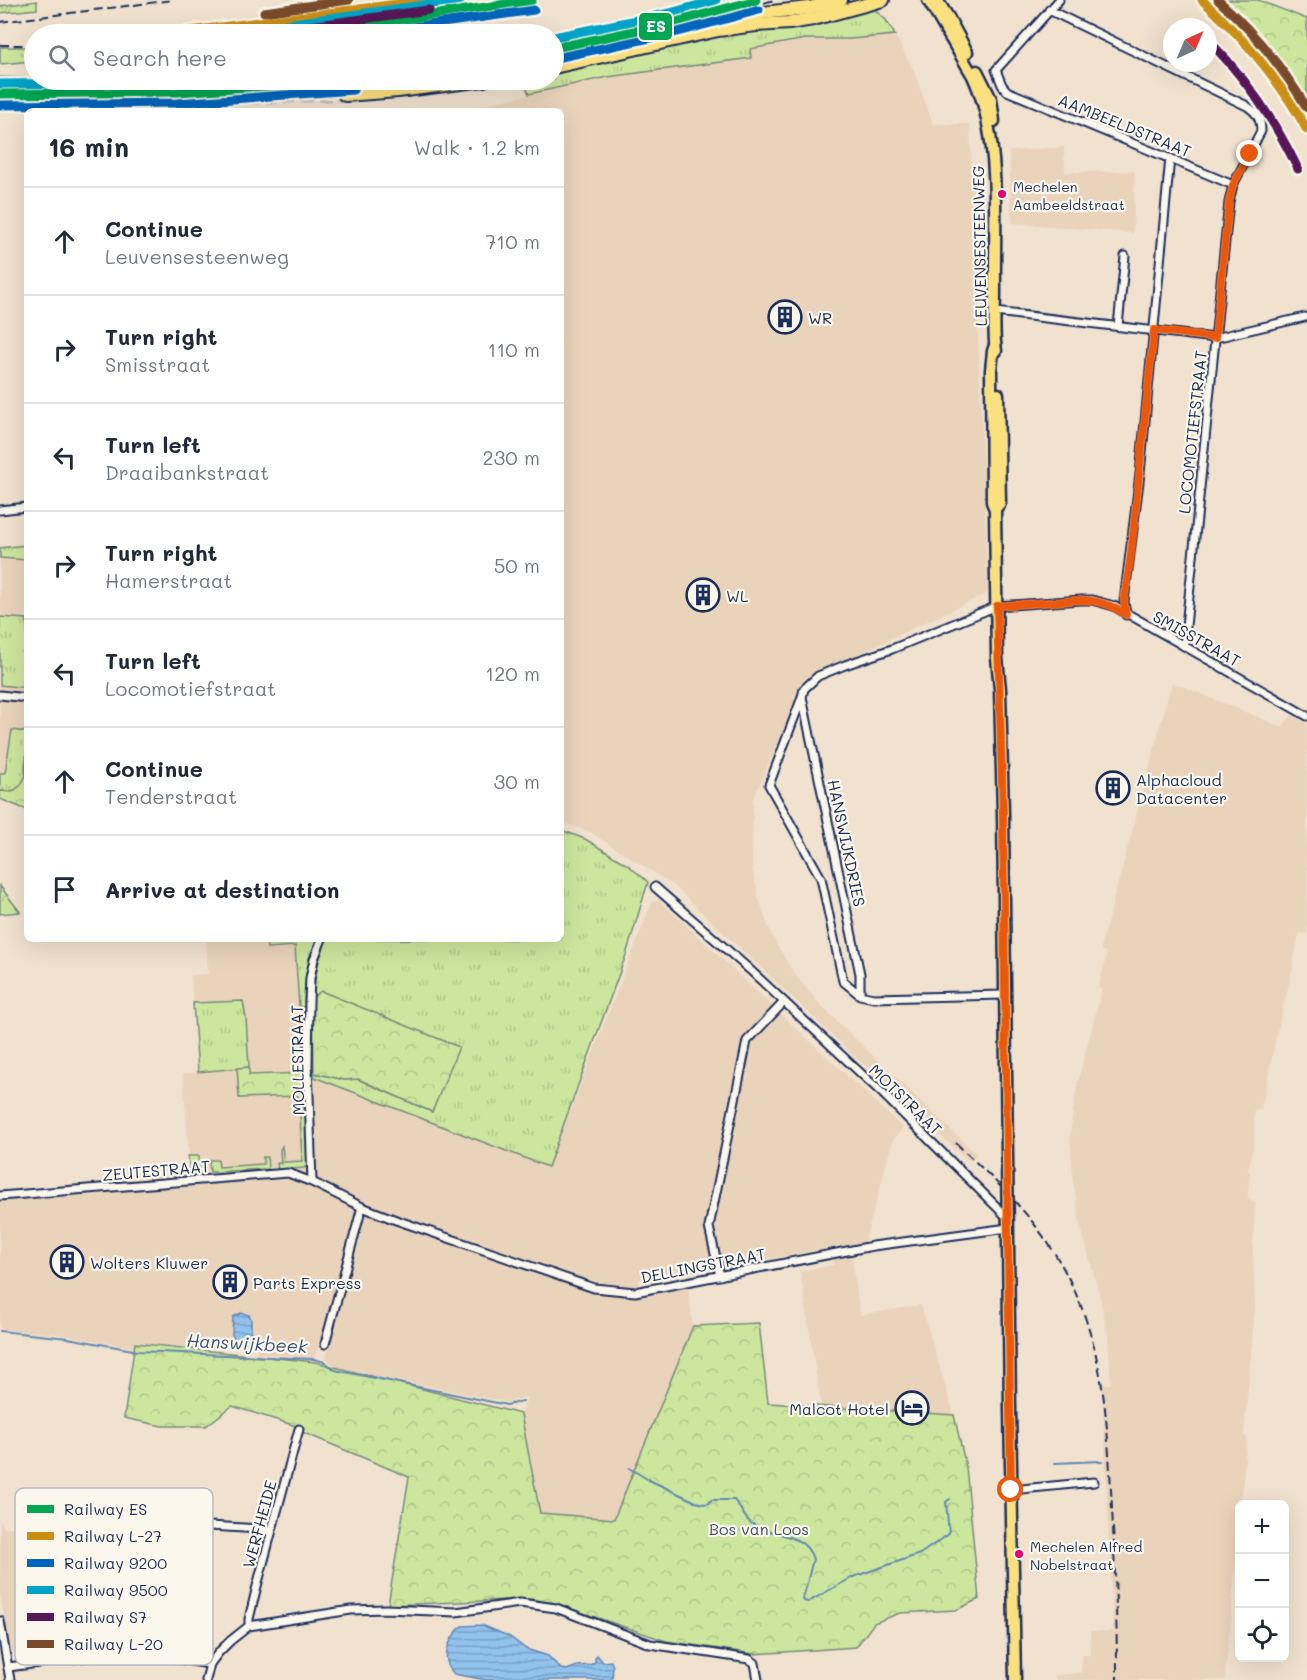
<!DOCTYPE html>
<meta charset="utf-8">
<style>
body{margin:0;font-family:Mali,sans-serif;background:#f6f6f7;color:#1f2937}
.controls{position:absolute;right:18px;bottom:18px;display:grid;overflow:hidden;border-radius:9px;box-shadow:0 6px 24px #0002}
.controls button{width:54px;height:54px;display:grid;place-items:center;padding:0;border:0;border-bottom:2px solid #e0e1e3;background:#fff;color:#1f2937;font:30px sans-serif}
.compass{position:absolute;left:1163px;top:18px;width:54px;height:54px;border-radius:50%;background:#fff;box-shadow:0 6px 24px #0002;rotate:44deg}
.stop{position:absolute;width:18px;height:18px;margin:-14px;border:4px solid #ea580c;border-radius:50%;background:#fff}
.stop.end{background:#ea580c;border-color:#fff;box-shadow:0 2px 6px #0008}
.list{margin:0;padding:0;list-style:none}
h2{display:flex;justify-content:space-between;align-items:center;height:78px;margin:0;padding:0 24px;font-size:26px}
h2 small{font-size:20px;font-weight:400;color:#747a83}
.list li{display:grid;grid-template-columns:39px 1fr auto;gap:18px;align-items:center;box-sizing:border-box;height:108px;padding:0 24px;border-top:2px solid #e0e1e3}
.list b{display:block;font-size:22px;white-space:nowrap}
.list p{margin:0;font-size:20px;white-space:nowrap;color:#747a83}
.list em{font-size:20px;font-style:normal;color:#747a83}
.icon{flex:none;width:33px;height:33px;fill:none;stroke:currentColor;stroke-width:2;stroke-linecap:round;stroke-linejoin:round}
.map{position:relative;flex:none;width:1307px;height:1680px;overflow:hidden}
.search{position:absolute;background:#fff;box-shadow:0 6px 24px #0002;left:24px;top:24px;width:540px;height:66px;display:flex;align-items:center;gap:15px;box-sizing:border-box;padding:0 21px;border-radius:33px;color:#747a83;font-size:22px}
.panel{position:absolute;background:#fff;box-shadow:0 6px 24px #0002;left:24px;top:108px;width:540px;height:834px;border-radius:9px}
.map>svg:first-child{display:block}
.built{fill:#ead3bb}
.grass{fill:url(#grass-tufts);stroke:#748a7e;stroke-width:1.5}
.forest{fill:url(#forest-crowns);stroke:#748a7e;stroke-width:1.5}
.water{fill:url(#water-rules);stroke:#6288b4;stroke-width:1.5}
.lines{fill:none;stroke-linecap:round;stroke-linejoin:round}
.stream{stroke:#6288b4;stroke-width:2}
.highway-tunnel{stroke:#c6beb8;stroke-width:12;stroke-dasharray:12 6;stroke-linecap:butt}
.street-casing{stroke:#1b2f5e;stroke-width:11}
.primary-casing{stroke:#1b2f5e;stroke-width:15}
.highway-casing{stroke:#1b2f5e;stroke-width:16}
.street{stroke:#fbf7ec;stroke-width:7}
.primary{stroke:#fbe080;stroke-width:10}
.highway{stroke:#fbe080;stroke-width:12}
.rail{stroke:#1b2f5e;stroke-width:2;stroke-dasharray:9 4.5;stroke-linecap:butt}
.rail-1-casing{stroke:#fbf7ec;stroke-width:14}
.rail-2-casing{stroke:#fbf7ec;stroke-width:14}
.rail-3-casing{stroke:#fbf7ec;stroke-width:14}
.rail-4-casing{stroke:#fbf7ec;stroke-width:14}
.rail-5-casing{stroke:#fbf7ec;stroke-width:14}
.rail-6-casing{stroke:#fbf7ec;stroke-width:14}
.rail-1{stroke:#00a651;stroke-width:9}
.rail-2{stroke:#cb8e13;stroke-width:9}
.rail-3{stroke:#0065bd;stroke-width:9}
.rail-4{stroke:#01a3c8;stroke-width:9}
.rail-5{stroke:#571759;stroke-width:9}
.rail-6{stroke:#7a4b2a;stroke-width:9}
.route{stroke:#ea580c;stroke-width:8}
.bus-dot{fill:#e5007d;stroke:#fbf7ec;stroke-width:2}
.labels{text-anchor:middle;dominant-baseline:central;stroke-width:4.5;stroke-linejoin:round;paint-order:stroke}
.bus-label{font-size:14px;fill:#1b2f5e;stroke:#fbf7ec;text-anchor:start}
.street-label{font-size:16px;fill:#1b2f5e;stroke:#fbf7ec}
.poi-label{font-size:16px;fill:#1b2f5e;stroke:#fbf7ec;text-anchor:start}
.park-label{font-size:16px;fill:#3f546b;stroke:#fbf7ec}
.water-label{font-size:18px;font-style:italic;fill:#395482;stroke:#fbf7ec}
.key{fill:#fbf7ec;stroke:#b8bbc1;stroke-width:1.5}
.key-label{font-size:16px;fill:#1b2f5e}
.line-badge{stroke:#fbf7ec;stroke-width:2}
.badge-label{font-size:16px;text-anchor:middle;font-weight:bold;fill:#fff}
</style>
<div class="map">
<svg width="1307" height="1680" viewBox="0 0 1307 1680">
<defs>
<pattern id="grass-tufts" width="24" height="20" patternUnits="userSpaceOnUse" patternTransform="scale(1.5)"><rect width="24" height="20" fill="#cde69d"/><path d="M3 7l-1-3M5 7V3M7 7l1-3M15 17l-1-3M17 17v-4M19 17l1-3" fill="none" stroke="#afc68a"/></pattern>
<pattern id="forest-crowns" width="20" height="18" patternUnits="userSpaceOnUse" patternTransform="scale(1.5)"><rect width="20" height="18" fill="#cde69d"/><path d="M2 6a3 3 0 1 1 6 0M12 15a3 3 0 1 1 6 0" fill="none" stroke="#afc68a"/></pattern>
<pattern id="water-rules" width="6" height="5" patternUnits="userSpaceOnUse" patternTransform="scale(1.5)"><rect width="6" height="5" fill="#92c3ee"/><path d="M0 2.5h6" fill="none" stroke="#769fc4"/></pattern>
</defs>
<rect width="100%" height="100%" fill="#f1e2cf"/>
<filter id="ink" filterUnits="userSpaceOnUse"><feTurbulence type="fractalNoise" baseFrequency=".0167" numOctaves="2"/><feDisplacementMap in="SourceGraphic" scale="12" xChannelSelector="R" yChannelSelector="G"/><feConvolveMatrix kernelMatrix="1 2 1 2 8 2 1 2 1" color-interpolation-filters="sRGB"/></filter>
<g filter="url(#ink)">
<!-- built -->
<g class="built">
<path d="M895,35L914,71L933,124H970L988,593L807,678L753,799L752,866L758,895L768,926L777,945L796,976L818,1002L843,1027L976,1154L969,1161L917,1115L673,885L590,832L561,822V111H456L607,77L750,58V49L806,39H850Z"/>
<path d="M1064,147L1065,172L1135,171L1133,233L1012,223L1009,151Z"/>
<path d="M27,543V810L0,799V546Z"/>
<path d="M1172,682L1282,727L1292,715L1307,724V934L1299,933L1290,981L1278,1028L1261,1109L1254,1110V1143L1248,1171H1250L1248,1197L1255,1203L1253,1251L1255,1308L1244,1436L1247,1437L1225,1680H1055V1675L1081,1673L1082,1655H1090V1631H1113L1103,1404L1101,1384H1111L1108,1338L1100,1297L1080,1224L1073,1180L1070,1134L1077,1084L1102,989L1098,988L1107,953L1100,950Z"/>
<path d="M659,900L903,1128L893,1140L865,1242L852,1257L860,1315L921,1305L954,1414L919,1446L823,1418L800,1271L834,1265L831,1248L725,1266L721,1263L710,1264L709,1269L672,1276L639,1279L638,1293L688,1286L693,1326L614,1519L540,1513L521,1414L527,1397L507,1402L335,1368L326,1357L335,1329L325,1328L315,1357L257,1354L255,1337L173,1349L147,1350L58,1334L0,1329V1191L190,1173L183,1074L198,1072L191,975L208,974L206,939H266L267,948L295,946L302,1073L304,1083L314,1077L548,1167L652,902Z"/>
<path d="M0,1522H2L4,1528L18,1526L24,1568L63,1585L71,1636L41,1641V1649L10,1653L0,1594Z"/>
</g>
<!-- grass -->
<g class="grass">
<path d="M37,1V9L0,13V6Z"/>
<path d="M773,9L835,20L874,9L886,20L895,35L850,39H806L750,49L751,58L607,77L529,94L523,80H554V73L623,59L696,38V41C717,33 740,32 762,32Z"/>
<path d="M0,47H34V61L0,64Z"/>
<path d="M0,77L34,78V80L112,81V84L31,85L26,82L0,83Z"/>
<path d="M27,545V560L0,558V548Z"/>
<path d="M0,617L27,619V688L0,685Z"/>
<path d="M12,730L27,732C27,744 27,755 25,766C25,769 26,772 26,776C23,789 12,793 0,791V773H5Z"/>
<path d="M561,830L585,839L628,865L648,882L626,955L548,1167L314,1077V1073L345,1080L357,1079L432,1112L313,997C315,976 318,958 327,939H561Z"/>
<path d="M266,939H318C306,964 304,979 304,1007H299L295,946L267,948Z"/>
<path d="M243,1001L246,1018L249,1067L198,1072L193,1003Z"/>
<path d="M294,1110L306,1112L309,1164L304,1168L278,1170L277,1163H281L280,1150L282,1146L284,1162L302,1161L300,1114H294Z"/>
<path d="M188,1156H199V1165H202L203,1173L190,1174Z"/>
<path d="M263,1157H267L268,1169L210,1172L209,1160H218L219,1167L263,1164Z"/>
</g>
<!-- forest -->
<g class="forest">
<path d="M1217,0H1258L1307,19V105C1280,66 1255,31 1217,0Z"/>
<path d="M27,760V810L0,799V791L12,792L21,785L26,775L25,772Z"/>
<path d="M0,886L20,912L0,914Z"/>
<path d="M321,991L459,1047L432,1112L358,1079L345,1080L314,1073L313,997Z"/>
<path d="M249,1067V1075L302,1073L305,1083L307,1107L299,1108L298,1096L239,1098L237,1068Z"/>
<path d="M759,1323L768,1403L954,1415L966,1467L979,1599L956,1610L900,1613L874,1623L856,1647L754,1654L666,1641L554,1603L531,1599L388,1605L409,1477L295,1429L296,1426L232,1406L206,1426H162L124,1418L135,1343L315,1362L521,1414L540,1513L614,1519L693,1326Z"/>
</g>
<!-- water -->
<g class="water">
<path d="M241,1313L249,1315L251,1319V1342L236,1343L232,1334L233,1317Z"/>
<path d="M482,1625L510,1637L526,1649L548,1656L561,1669L567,1670L577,1666L590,1665L595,1662V1658L597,1655L603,1662L611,1661L613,1666L612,1680H486L454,1674C439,1659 449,1638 462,1626Z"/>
</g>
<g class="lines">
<!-- stream -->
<g class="stream">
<path d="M0,1331L68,1338L138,1351L313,1359L325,1362L335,1370L507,1405L523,1401"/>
<path d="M1055,1463L1102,1461"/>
<path d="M629,1468L649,1480L696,1502L704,1504L709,1503L711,1500H734C741,1507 743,1517 751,1523C771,1537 804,1531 813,1559L803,1599L804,1601L808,1602L853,1577L920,1554L949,1534L946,1502L950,1499"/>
</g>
<!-- highway-tunnel -->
<g class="highway-tunnel">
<path d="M247,99L345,95"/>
<path d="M0,100L218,93L324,85L366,80"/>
</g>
<defs>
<g id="street">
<path d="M1059,0L996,70L1002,85L1007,91L1233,185"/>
<path d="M1049,10L1247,106C1257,113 1261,119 1261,131L1233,185L1229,202L1184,646"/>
<path d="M995,312L1215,338L1305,317"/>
<path d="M1118,326L1125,256"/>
<path d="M0,510L27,507"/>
<path d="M1126,615L1124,601L1140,474L1170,158"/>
<path d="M0,695L27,698"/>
<path d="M802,697L804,689L818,676L845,665L892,649L997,606L1081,600H1092L1114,606L1307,716"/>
<path d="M655,887L749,969L883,1094L1008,1218"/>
<path d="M860,995L843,981L821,878L769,785L802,697L860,974V995L873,998L1004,995"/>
<path d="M312,1182L308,1066L309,1002L310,978L314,959L322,939"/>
<path d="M0,1196L288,1173L312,1182L362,1207L396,1220L594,1288L635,1292L873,1246L1008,1228"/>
<path d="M720,1276L709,1227L747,1041L784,1002"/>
<path d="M325,1344L362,1207"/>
<path d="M1011,1490L1094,1482"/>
<path d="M140,1522L261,1529L271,1532"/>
<path d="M0,1621L10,1680"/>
<path d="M249,1626V1619L256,1590L299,1429"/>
<path d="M8,1667L127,1652L150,1653L178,1659L210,1664"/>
<path d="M206,1680L210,1664L219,1652L230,1641L249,1626L351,1610L386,1609L456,1612L520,1603L556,1608L650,1644L749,1659L755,1663L758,1680"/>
</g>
<g id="primary">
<path d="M928,0L973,76C1002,139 994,222 995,291C995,311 993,332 996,351"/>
<path d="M937,0L948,17L967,52"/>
<path d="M977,71L991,99L994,121"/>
<path d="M995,345L993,351L991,370L992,502L995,509L997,658L1000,689L1003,814L1010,1411L1015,1680"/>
<path d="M995,509L1000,503L998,394"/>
</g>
<g id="highway">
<path d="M554,56L725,17L809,8L841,0"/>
<path d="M554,67L718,30L756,25L789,23L813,19L883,0"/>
<path d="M345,95L398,91L484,80"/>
</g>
</defs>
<!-- street casing -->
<use href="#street" class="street-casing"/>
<!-- primary casing -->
<use href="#primary" class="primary-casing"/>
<!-- highway casing -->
<use href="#highway" class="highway-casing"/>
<!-- street -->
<use href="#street" class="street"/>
<!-- primary -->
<use href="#primary" class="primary"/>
<!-- highway -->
<use href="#highway" class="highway"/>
<!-- rail -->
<g class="rail">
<path d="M0,22L173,0"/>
<path d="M200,34L455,0"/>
<path d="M0,45H34"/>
<path d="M554,54L674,27L774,0"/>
<path d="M0,99C98,99 194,97 292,89C327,87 362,84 396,80"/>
<path d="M956,1143C992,1178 1029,1211 1055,1254C1105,1335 1107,1416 1112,1508C1115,1565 1117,1622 1117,1680"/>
</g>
<defs>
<g id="rail-1">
<path d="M287,34L419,17L532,0"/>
<path d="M554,48L672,23L756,0"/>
<path d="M0,94L177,92L352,80"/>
</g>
<g id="rail-2">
<path d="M1202,0C1244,38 1280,80 1307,130"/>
<path d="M167,34L428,0"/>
</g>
<g id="rail-3">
<path d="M365,34L534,10"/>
<path d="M556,58L674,33L759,10"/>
<path d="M0,105L177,103L353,90"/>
</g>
<g id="rail-4">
<path d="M286,24L461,0"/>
<path d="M554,37L670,13L716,0"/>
<path d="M0,84L126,83L222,80"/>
</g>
<g id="rail-5">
<path d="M266,32L429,10"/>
<path d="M1208,40C1246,78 1275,121 1298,169"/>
</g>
<g id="rail-6">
<path d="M1218,0C1253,31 1283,68 1307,108"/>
<path d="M264,12L349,0"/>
</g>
</defs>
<!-- rail-1 casing -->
<use href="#rail-1" class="rail-1-casing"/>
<!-- rail-2 casing -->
<use href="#rail-2" class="rail-2-casing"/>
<!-- rail-3 casing -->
<use href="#rail-3" class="rail-3-casing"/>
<!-- rail-4 casing -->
<use href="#rail-4" class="rail-4-casing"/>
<!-- rail-5 casing -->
<use href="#rail-5" class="rail-5-casing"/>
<!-- rail-6 casing -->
<use href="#rail-6" class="rail-6-casing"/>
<!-- rail-1 -->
<use href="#rail-1" class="rail-1"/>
<!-- rail-2 -->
<use href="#rail-2" class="rail-2"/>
<!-- rail-3 -->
<use href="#rail-3" class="rail-3"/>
<!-- rail-4 -->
<use href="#rail-4" class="rail-4"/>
<!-- rail-5 -->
<use href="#rail-5" class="rail-5"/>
<!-- rail-6 -->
<use href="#rail-6" class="rail-6"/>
</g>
</g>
<g class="lines" filter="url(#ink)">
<!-- route -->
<path class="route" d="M1011,1490L1003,814L997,606L1081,600C1098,600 1112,605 1126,615L1124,601L1131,554L1154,330L1215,338L1229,202L1233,185L1250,154"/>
</g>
<!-- icons -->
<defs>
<symbol id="building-ring" viewBox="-11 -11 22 22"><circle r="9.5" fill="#fbf7ec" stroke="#1b2f5e" stroke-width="1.5"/><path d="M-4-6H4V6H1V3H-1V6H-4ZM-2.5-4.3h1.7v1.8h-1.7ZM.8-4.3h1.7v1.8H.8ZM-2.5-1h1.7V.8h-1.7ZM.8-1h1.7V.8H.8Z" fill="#1b2f5e"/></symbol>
<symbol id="hotel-ring" viewBox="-11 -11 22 22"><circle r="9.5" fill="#fbf7ec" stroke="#1b2f5e" stroke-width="1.5"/><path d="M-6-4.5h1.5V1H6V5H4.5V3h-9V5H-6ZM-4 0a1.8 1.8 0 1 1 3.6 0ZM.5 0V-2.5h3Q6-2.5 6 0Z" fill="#1b2f5e"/></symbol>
</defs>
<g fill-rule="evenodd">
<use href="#building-ring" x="766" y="298" width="38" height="38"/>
<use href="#building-ring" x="684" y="576" width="38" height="38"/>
<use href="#building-ring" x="1094" y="769" width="38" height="38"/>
<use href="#building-ring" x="48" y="1243" width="38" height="38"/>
<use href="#building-ring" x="211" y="1263" width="38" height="38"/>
<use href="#hotel-ring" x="893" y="1389" width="38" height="38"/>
</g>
<!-- markers -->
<g class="bus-dot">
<circle cx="1002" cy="194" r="5"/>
<circle cx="1019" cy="1554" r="5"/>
</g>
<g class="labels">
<!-- bus labels -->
<g class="bus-label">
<text x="1013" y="186">Mechelen<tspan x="1013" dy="18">Aambeeldstraat</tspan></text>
<text x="1030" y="1546">Mechelen Alfred<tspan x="1030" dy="18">Nobelstraat</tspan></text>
</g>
<!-- street labels -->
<g class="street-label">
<text transform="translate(1125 125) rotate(22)">AAMBEELDSTRAAT</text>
<text transform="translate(979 246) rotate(-91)">LEUVENSESTEENWEG</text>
<text transform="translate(1192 432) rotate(-84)">LOCOMOTIEFSTRAAT</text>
<text transform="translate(1197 638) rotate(29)">SMISSTRAAT</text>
<text transform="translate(847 843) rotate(78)">HANSWIJKDRIES</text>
<text transform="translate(297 1060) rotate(-91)">MOLLESTRAAT</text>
<text transform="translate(906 1099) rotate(44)">MOTSTRAAT</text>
<text transform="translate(156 1170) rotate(-5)">ZEUTESTRAAT</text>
<text transform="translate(703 1265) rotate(-11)">DELLINGSTRAAT</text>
<text transform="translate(259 1524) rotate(-75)">WERFHEIDE</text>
</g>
<!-- poi labels -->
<g class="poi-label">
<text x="808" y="317">WR</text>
<text x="726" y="595">WL</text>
<text x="1136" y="779">Alphacloud<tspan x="1136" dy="18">Datacenter</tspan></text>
<text x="90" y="1262">Wolters Kluwer</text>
<text x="253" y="1282">Parts Express</text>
<text x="889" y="1408" text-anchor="end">Malcot Hotel</text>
</g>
<!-- park labels -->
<g class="park-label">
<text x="759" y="1528">Bos van Loos</text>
</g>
<!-- water labels -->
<g class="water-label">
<text transform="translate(247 1343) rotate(3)">Hanswijkbeek</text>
</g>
</g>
<!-- legend -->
<rect x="15" y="1488" width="198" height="177" rx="9" class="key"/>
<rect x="27" y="1505" width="27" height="8" fill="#00a651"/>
<rect x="27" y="1532" width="27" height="8" fill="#cb8e13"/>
<rect x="27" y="1559" width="27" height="8" fill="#0065bd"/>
<rect x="27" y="1586" width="27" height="8" fill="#01a3c8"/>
<rect x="27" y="1613" width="27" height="8" fill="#571759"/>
<rect x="27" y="1640" width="27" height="8" fill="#7a4b2a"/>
<g class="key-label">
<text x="64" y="1515">Railway ES</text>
<text x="64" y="1542">Railway L-27</text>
<text x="64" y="1569">Railway 9200</text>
<text x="64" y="1596">Railway 9500</text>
<text x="64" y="1623">Railway S7</text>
<text x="64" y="1650">Railway L-20</text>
</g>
<rect class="line-badge" x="638" y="12" width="35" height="29" rx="6" fill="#00a651"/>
<g class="badge-label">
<text x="656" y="32">ES</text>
</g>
</svg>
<div class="controls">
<button>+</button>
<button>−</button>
<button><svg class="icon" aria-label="locate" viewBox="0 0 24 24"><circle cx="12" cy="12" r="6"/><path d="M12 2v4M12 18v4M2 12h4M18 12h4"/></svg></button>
</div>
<svg class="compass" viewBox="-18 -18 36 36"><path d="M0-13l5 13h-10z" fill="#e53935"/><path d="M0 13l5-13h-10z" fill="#747a83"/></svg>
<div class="stop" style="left:1011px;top:1490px"></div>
<div class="stop end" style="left:1250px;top:154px"></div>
<div class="search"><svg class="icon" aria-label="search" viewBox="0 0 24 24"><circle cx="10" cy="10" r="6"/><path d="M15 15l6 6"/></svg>Search here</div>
<section class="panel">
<h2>16 min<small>Walk · 1.2 km</small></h2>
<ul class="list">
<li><svg class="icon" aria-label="ahead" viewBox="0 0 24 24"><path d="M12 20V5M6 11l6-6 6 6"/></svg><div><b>Continue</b><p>Leuvensesteenweg</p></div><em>710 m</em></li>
<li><svg class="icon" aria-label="right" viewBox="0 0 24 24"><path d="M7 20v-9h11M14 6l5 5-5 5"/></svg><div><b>Turn right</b><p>Smisstraat</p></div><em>110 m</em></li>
<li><svg class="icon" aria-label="left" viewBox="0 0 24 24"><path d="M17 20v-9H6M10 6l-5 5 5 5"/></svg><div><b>Turn left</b><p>Draaibankstraat</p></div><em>230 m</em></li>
<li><svg class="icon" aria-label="right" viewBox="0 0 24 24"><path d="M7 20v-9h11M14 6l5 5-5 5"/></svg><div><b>Turn right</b><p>Hamerstraat</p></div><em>50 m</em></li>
<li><svg class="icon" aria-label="left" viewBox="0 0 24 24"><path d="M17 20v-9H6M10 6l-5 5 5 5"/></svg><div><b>Turn left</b><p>Locomotiefstraat</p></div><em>120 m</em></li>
<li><svg class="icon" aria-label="ahead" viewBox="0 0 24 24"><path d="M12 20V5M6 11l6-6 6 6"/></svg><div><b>Continue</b><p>Tenderstraat</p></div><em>30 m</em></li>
<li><svg class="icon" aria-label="arrive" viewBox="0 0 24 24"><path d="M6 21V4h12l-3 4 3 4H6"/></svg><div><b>Arrive at destination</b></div></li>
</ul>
</section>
</div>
